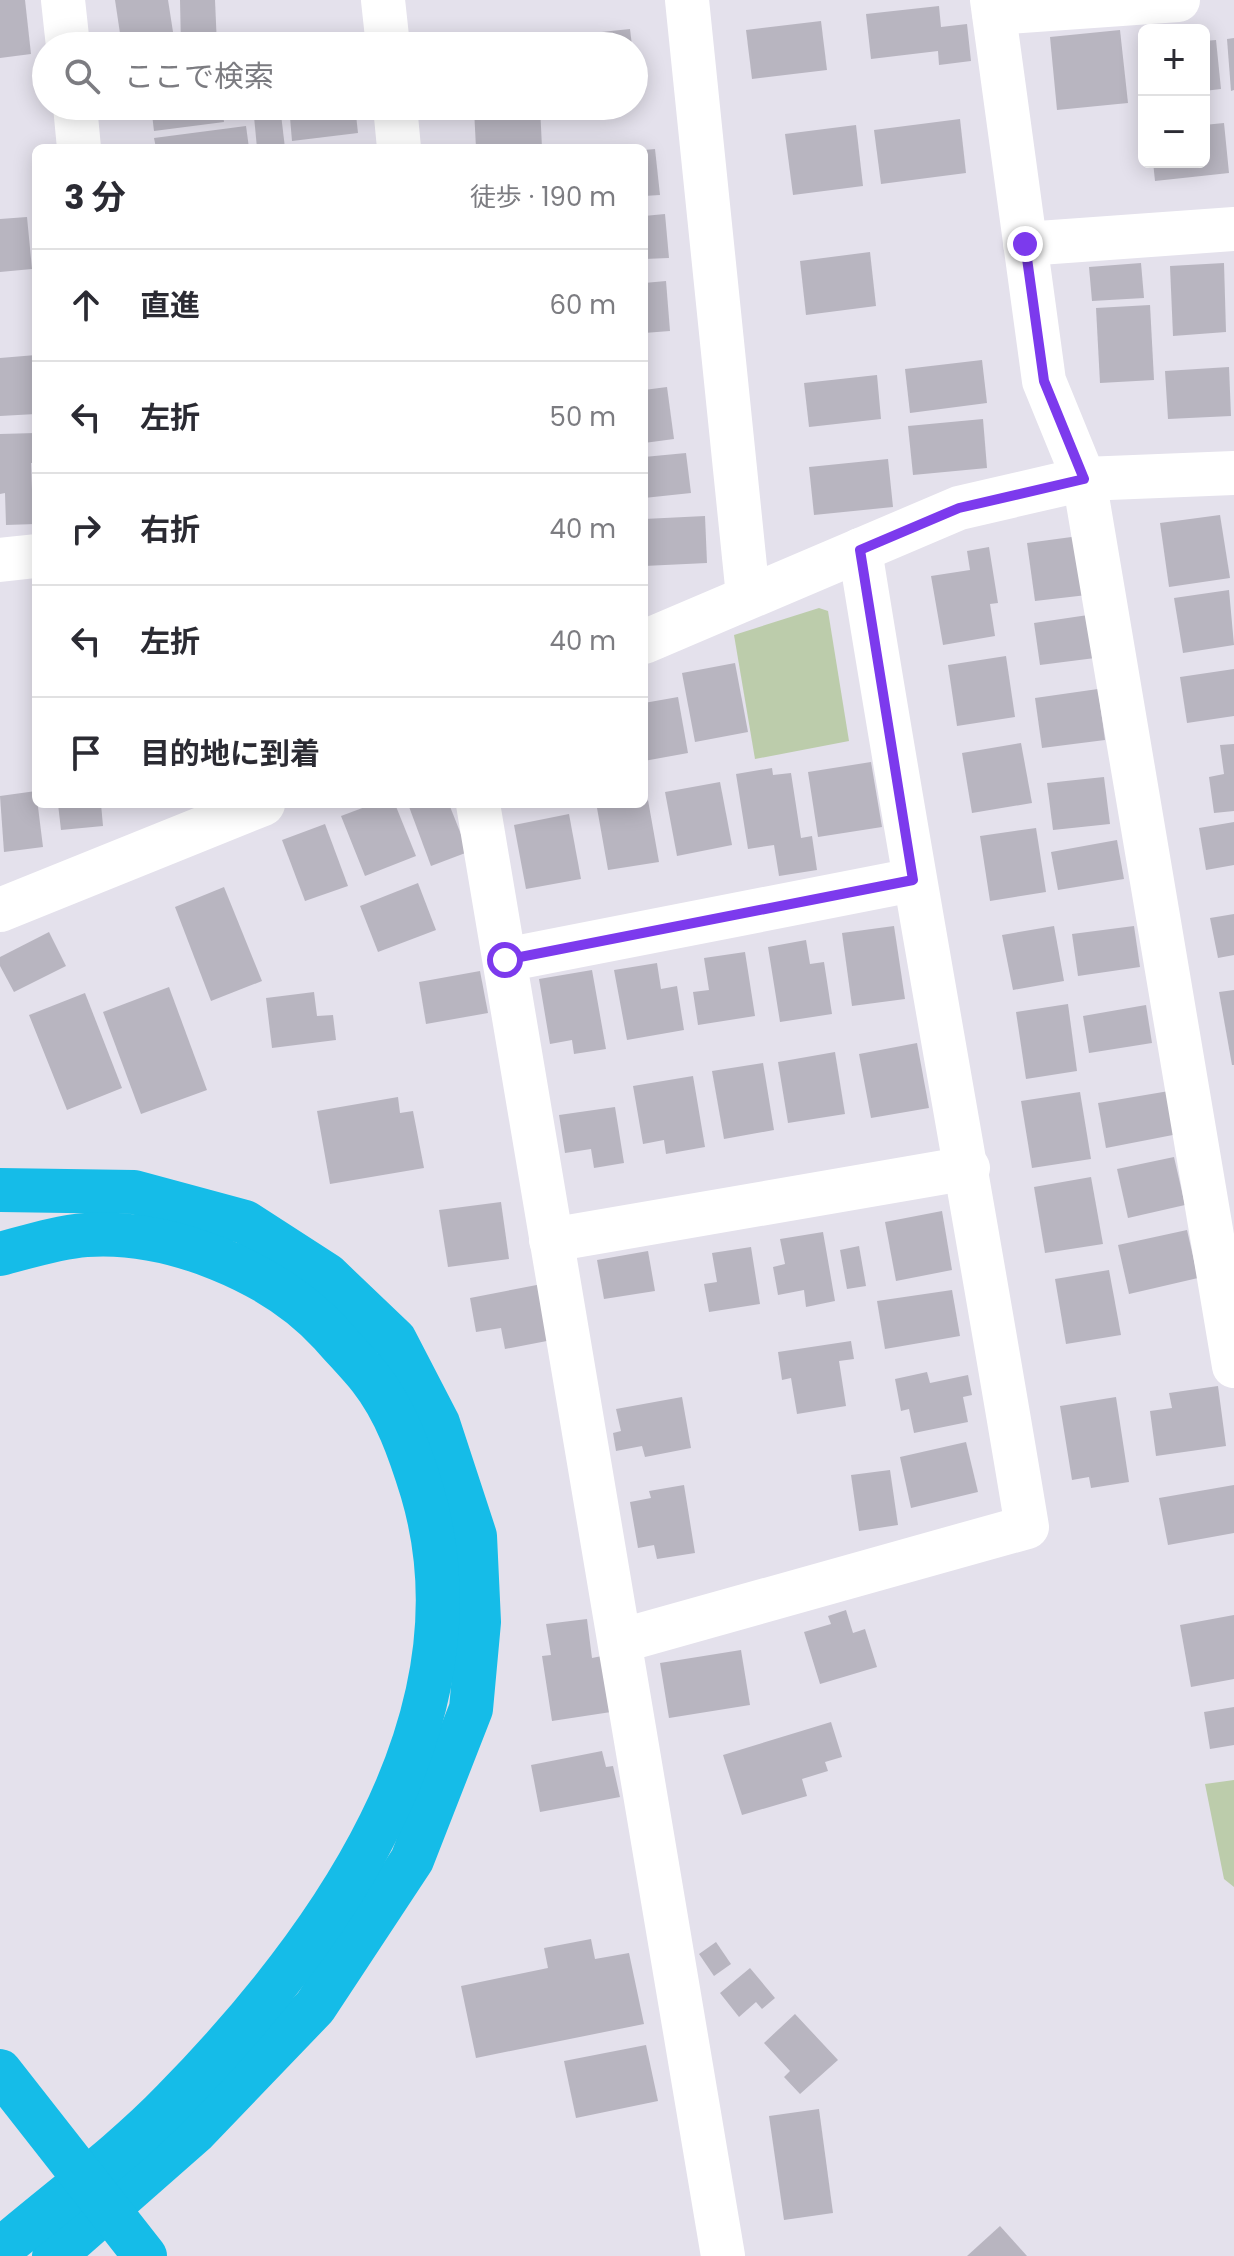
<!DOCTYPE html>
<html lang="ja">
<meta charset="utf-8">
<style>
body{margin:0;font-family:Poppins,"Noto Sans JP",sans-serif;background:#f2f2f3;color:#2b2b33}
.controls{position:absolute;right:24px;top:24px;display:grid;overflow:hidden;border-radius:12px;box-shadow:0 4px 20px #0003}
.controls button{width:72px;height:72px;display:grid;place-items:center;padding:0;border:0;border-bottom:2px solid #e1e1e2;background:#fff;color:#2b2b33;font:40px sans-serif}
.stop{position:absolute;width:24px;height:24px;margin:-18px;border:6px solid #7c3aed;border-radius:50%;background:#fff}
.stop.end{background:#7c3aed;border-color:#fff;box-shadow:0 2px 8px #0008}
.list{margin:0;padding:0;list-style:none}
h2{display:flex;justify-content:space-between;align-items:center;height:104px;margin:0;padding:0 32px;font-size:34px}
h2 small{font-size:26px;font-weight:400;color:#7c7c81}
.list li{display:grid;grid-template-columns:52px 1fr auto;gap:24px;align-items:center;box-sizing:border-box;height:112px;padding:0 32px;border-top:2px solid #e1e1e2}
.list b{display:block;font-size:30px;white-space:nowrap}
.list em{font-size:26px;font-style:normal;color:#7c7c81}
.icon{flex:none;width:44px;height:44px;fill:none;stroke:currentColor;stroke-width:2;stroke-linecap:round;stroke-linejoin:round}
.map{position:relative;flex:none;width:1234px;height:2256px;overflow:hidden}
.search{position:absolute;background:#fff;box-shadow:0 4px 20px #0003;left:32px;top:32px;width:616px;height:88px;display:flex;align-items:center;gap:20px;box-sizing:border-box;padding:0 28px;border-radius:44px;color:#7c7c81;font-size:30px}
.panel{position:absolute;background:#fff;box-shadow:0 4px 20px #0003;left:32px;top:144px;width:616px;height:664px;border-radius:12px}
.map>svg:first-child{display:block}
.green{fill:#bcccab}
.building{fill:#b8b5c0}
.lines{fill:none;stroke-linecap:round;stroke-linejoin:round}
.minor{stroke:#fff;stroke-width:44}
.motorway{stroke:#15bce8;stroke-width:44}
.route{stroke:#7c3aed;stroke-width:10}
</style>
<div class="map">
<svg width="1234" height="2256" viewBox="0 0 1234 2256">
<rect width="100%" height="100%" fill="#e4e1ec"/>
<!-- green -->
<g class="green">
<path d="M819,608L828,611L849,741L755,759L734,635Z"/>
<path d="M1234,1780V1887L1224,1879L1205,1784Z"/>
</g>
<!-- building -->
<g class="building">
<path d="M0,0H25L31,54L0,58Z"/>
<path d="M115,0H168L173,32L121,40Z"/>
<path d="M180,0H215L217,46H181Z"/>
<path d="M939,6L941,27L967,24L971,61L939,65L938,51L871,59L866,14Z"/>
<path d="M821,21L827,70L752,79L746,30Z"/>
<path d="M630,29L632,46H583L582,34Z"/>
<path d="M1120,30L1128,103L1057,110L1050,37Z"/>
<path d="M1234,38V90L1231,91L1227,39Z"/>
<path d="M1216,40L1221,89L1204,91V41Z"/>
<path d="M638,57L642,91L634,92V58Z"/>
<path d="M151,106H222L224,122L154,131Z"/>
<path d="M253,106H280L285,148H257Z"/>
<path d="M289,106H355L358,133L292,141Z"/>
<path d="M540,106L542,148H476L474,109Z"/>
<path d="M960,119L966,173L881,184L874,130Z"/>
<path d="M1224,123L1229,173L1155,181L1153,162H1204V125Z"/>
<path d="M856,125L863,186L793,195L785,134Z"/>
<path d="M246,126L249,148H156L154,138Z"/>
<path d="M655,149L660,195L644,196V150Z"/>
<path d="M665,214L669,258L644,259V216Z"/>
<path d="M27,217L32,269L0,272V219Z"/>
<path d="M870,252L876,306L806,315L800,261Z"/>
<path d="M1141,263L1144,298L1092,301L1089,267Z"/>
<path d="M1224,263L1226,332L1173,336L1170,266Z"/>
<path d="M666,281L670,331L644,333V283Z"/>
<path d="M1150,305L1154,380L1100,383L1096,308Z"/>
<path d="M36,355V414L0,416V358Z"/>
<path d="M982,360L987,403L910,413L905,369Z"/>
<path d="M1229,367L1231,416L1168,419L1165,371Z"/>
<path d="M877,375L881,419L809,427L804,383Z"/>
<path d="M667,387L674,439L644,443V390Z"/>
<path d="M983,419L987,468L913,475L908,426Z"/>
<path d="M36,433V463H31L32,490H36V524L6,525L5,493L0,494V434Z"/>
<path d="M686,453L691,493L644,498V457Z"/>
<path d="M888,459L893,507L814,515L809,467Z"/>
<path d="M1220,515L1230,578L1169,587L1160,523Z"/>
<path d="M705,516L707,563L644,566V519Z"/>
<path d="M1079,536L1087,595L1035,601L1027,543Z"/>
<path d="M989,547L998,603L990,604L995,636L943,645L931,576L970,570L967,551Z"/>
<path d="M1229,590L1234,645L1183,653L1174,598Z"/>
<path d="M1088,615L1095,658L1040,665L1034,623Z"/>
<path d="M1006,656L1015,717L957,726L948,665Z"/>
<path d="M735,663L748,732L695,742L682,673Z"/>
<path d="M1234,669V716L1187,723L1180,677Z"/>
<path d="M1098,689L1105,740L1042,748L1035,698Z"/>
<path d="M678,697L688,753L644,761V703Z"/>
<path d="M1021,743L1032,803L972,813L962,753Z"/>
<path d="M1234,744V811L1214,813L1209,777L1224,774L1220,745Z"/>
<path d="M871,762L882,827L818,837L808,772Z"/>
<path d="M772,768L773,775L791,773L801,838L812,836L817,870L779,876L774,845L748,849L736,774Z"/>
<path d="M1104,777L1110,824L1053,830L1047,783Z"/>
<path d="M720,782L732,845L677,856L665,792Z"/>
<path d="M36,791L43,847L4,852L0,796Z"/>
<path d="M648,800L659,862L608,870L597,808L644,804Z"/>
<path d="M58,804H101L103,826L61,830Z"/>
<path d="M373,804H395L416,856L365,876L341,816Z"/>
<path d="M408,804H449L468,852L431,866Z"/>
<path d="M569,814L581,879L526,889L514,825Z"/>
<path d="M1234,822V865L1206,870L1199,828Z"/>
<path d="M325,824L348,886L305,901L282,840Z"/>
<path d="M1036,828L1046,892L990,901L980,836Z"/>
<path d="M1117,840L1124,879L1058,890L1051,852Z"/>
<path d="M418,883L436,930L378,952L360,906Z"/>
<path d="M224,887L262,981L211,1001L175,907Z"/>
<path d="M1234,914V955L1218,958L1210,918Z"/>
<path d="M894,926L905,999L852,1006L842,933Z"/>
<path d="M1054,926L1064,981L1013,990L1002,935Z"/>
<path d="M1134,926L1140,967L1078,976L1072,934Z"/>
<path d="M49,932L66,966L14,992L0,966V957Z"/>
<path d="M806,940L810,964L824,962L832,1014L780,1022L768,947Z"/>
<path d="M745,952L755,1016L698,1025L693,992L709,990L704,958Z"/>
<path d="M657,963L661,989L677,986L684,1030L627,1040L614,970Z"/>
<path d="M592,970L606,1049L574,1054L572,1040L550,1044L539,979Z"/>
<path d="M480,971L488,1013L426,1024L419,982Z"/>
<path d="M169,987L207,1090L141,1114L103,1012Z"/>
<path d="M1234,990V1065H1232L1219,992Z"/>
<path d="M314,992L317,1016L333,1015L336,1040L272,1048L266,998Z"/>
<path d="M85,993L122,1088L67,1110L29,1015Z"/>
<path d="M1068,1004L1077,1071L1026,1079L1016,1012Z"/>
<path d="M1146,1005L1152,1043L1089,1053L1083,1016Z"/>
<path d="M917,1043L929,1108L871,1118L859,1054Z"/>
<path d="M835,1052L845,1114L788,1123L778,1062Z"/>
<path d="M763,1063L774,1130L724,1139L712,1071Z"/>
<path d="M693,1076L705,1147L666,1154L664,1140L643,1144L633,1086Z"/>
<path d="M1169,1091L1178,1134L1106,1148L1098,1103Z"/>
<path d="M1080,1092L1091,1159L1032,1168L1021,1101Z"/>
<path d="M398,1097L400,1113L413,1111L424,1168L330,1184L317,1111Z"/>
<path d="M615,1107L624,1163L594,1168L591,1149L565,1153L559,1115Z"/>
<path d="M1174,1157L1185,1205L1128,1218L1117,1169Z"/>
<path d="M1091,1177L1103,1244L1045,1253L1034,1187Z"/>
<path d="M501,1202L509,1259L448,1267L439,1210Z"/>
<path d="M942,1211L952,1270L896,1281L885,1222Z"/>
<path d="M1187,1230L1198,1278L1129,1294L1118,1245Z"/>
<path d="M823,1232L835,1301L806,1307L804,1290L778,1295L773,1267L785,1264L780,1239Z"/>
<path d="M859,1246L866,1286L847,1289L840,1250Z"/>
<path d="M751,1247L760,1304L709,1312L704,1284L717,1282L712,1253Z"/>
<path d="M648,1251L655,1291L604,1299L597,1260Z"/>
<path d="M1109,1270L1121,1335L1066,1344L1055,1279Z"/>
<path d="M542,1284L552,1340L505,1349L501,1328L476,1332L470,1298Z"/>
<path d="M952,1290L960,1336L885,1349L877,1301Z"/>
<path d="M851,1341L854,1359L839,1361L846,1406L797,1414L791,1378L782,1380L778,1352Z"/>
<path d="M927,1372L930,1383L968,1375L972,1395L963,1397L968,1422L914,1433L909,1409L901,1411L895,1379Z"/>
<path d="M1218,1386L1226,1446L1156,1456L1150,1411L1172,1408L1169,1393Z"/>
<path d="M682,1397L691,1448L645,1457L642,1446L616,1451L613,1433L621,1431L616,1409Z"/>
<path d="M1116,1397L1129,1482L1091,1488L1089,1477L1072,1480L1060,1406Z"/>
<path d="M966,1442L978,1492L911,1508L900,1457Z"/>
<path d="M890,1470L898,1525L859,1531L851,1475Z"/>
<path d="M684,1485L695,1553L657,1559L654,1545L638,1548L630,1502L651,1498L649,1491Z"/>
<path d="M1234,1485V1533L1168,1545L1159,1498Z"/>
<path d="M846,1610L853,1633L865,1629L877,1667L820,1684L804,1632L831,1624L828,1616Z"/>
<path d="M1234,1615V1679L1191,1687L1180,1625Z"/>
<path d="M587,1619L592,1658L602,1656L611,1712L552,1721L542,1656L551,1655L546,1624Z"/>
<path d="M741,1650L750,1705L669,1718L660,1663Z"/>
<path d="M1234,1707V1745L1210,1749L1204,1712Z"/>
<path d="M831,1722L842,1757L825,1762L828,1771L802,1779L807,1796L742,1815L723,1755Z"/>
<path d="M602,1751L606,1767L613,1766L620,1797L540,1812L531,1765Z"/>
<path d="M591,1939L595,1959L629,1953L644,2024L476,2058L461,1986L548,1968L544,1948Z"/>
<path d="M716,1942L731,1964L714,1976L699,1954Z"/>
<path d="M750,1968L775,1998L762,2009L756,2002L739,2017L720,1993Z"/>
<path d="M795,2014L838,2060L800,2094L784,2077L790,2071L764,2043Z"/>
<path d="M646,2045L658,2101L576,2118L564,2061Z"/>
<path d="M819,2109L833,2213L784,2220L769,2116Z"/>
<path d="M1000,2226L1027,2256H967Z"/>
</g>
<g class="lines">
<!-- minor -->
<g class="minor">
<path d="M63,0L68,46"/>
<path d="M383,0L388,46"/>
<path d="M687,0L748,596"/>
<path d="M992,0L1044,381L1084,479L1234,1366"/>
<path d="M994,13L1178,0"/>
<path d="M75,106L79,148"/>
<path d="M395,106L399,148"/>
<path d="M1025,244L1234,229"/>
<path d="M0,560L36,556"/>
<path d="M644,642L959,508L1084,479L1234,473"/>
<path d="M478,804L723,2256"/>
<path d="M0,910L263,804"/>
<path d="M505,960L913,880"/>
<path d="M551,1240L968,1168"/>
<path d="M620,1641L1027,1527C973,1201 912,876 860,550"/>
</g>
<!-- motorway -->
<g class="motorway">
<path d="M0,1190L134,1192L245,1222L327,1275L395,1340L438,1423L475,1536L479,1622L471,1709L412,1860L315,2007L195,2132L54,2256"/>
<path d="M0,1254C27,1247 58,1237 86,1235C170,1229 275,1272 331,1334C344,1349 358,1363 370,1378C396,1411 410,1452 422,1491C490,1721 325,1946 173,2101C121,2155 57,2201 0,2250"/>
<path d="M0,2071L145,2256"/>
</g>
</g>
<g class="lines">
<!-- route -->
<path class="route" d="M505,960L913,880L860,550L959,508L1084,479L1044,381L1025,244"/>
</g>
</svg>
<div class="controls">
<button>+</button>
<button>−</button>
</div>
<div class="stop" style="left:505px;top:960px"></div>
<div class="stop end" style="left:1025px;top:244px"></div>
<div class="search"><svg class="icon" aria-label="search" viewBox="0 0 24 24"><circle cx="10" cy="10" r="6"/><path d="M15 15l6 6"/></svg>ここで検索</div>
<section class="panel">
<h2>3 分<small>徒歩 · 190 m</small></h2>
<ul class="list">
<li><svg class="icon" aria-label="ahead" viewBox="0 0 24 24"><path d="M12 20V5M6 11l6-6 6 6"/></svg><div><b>直進</b></div><em>60 m</em></li>
<li><svg class="icon" aria-label="left" viewBox="0 0 24 24"><path d="M17 20v-9H6M10 6l-5 5 5 5"/></svg><div><b>左折</b></div><em>50 m</em></li>
<li><svg class="icon" aria-label="right" viewBox="0 0 24 24"><path d="M7 20v-9h11M14 6l5 5-5 5"/></svg><div><b>右折</b></div><em>40 m</em></li>
<li><svg class="icon" aria-label="left" viewBox="0 0 24 24"><path d="M17 20v-9H6M10 6l-5 5 5 5"/></svg><div><b>左折</b></div><em>40 m</em></li>
<li><svg class="icon" aria-label="arrive" viewBox="0 0 24 24"><path d="M6 21V4h12l-3 4 3 4H6"/></svg><div><b>目的地に到着</b></div></li>
</ul>
</section>
</div>
